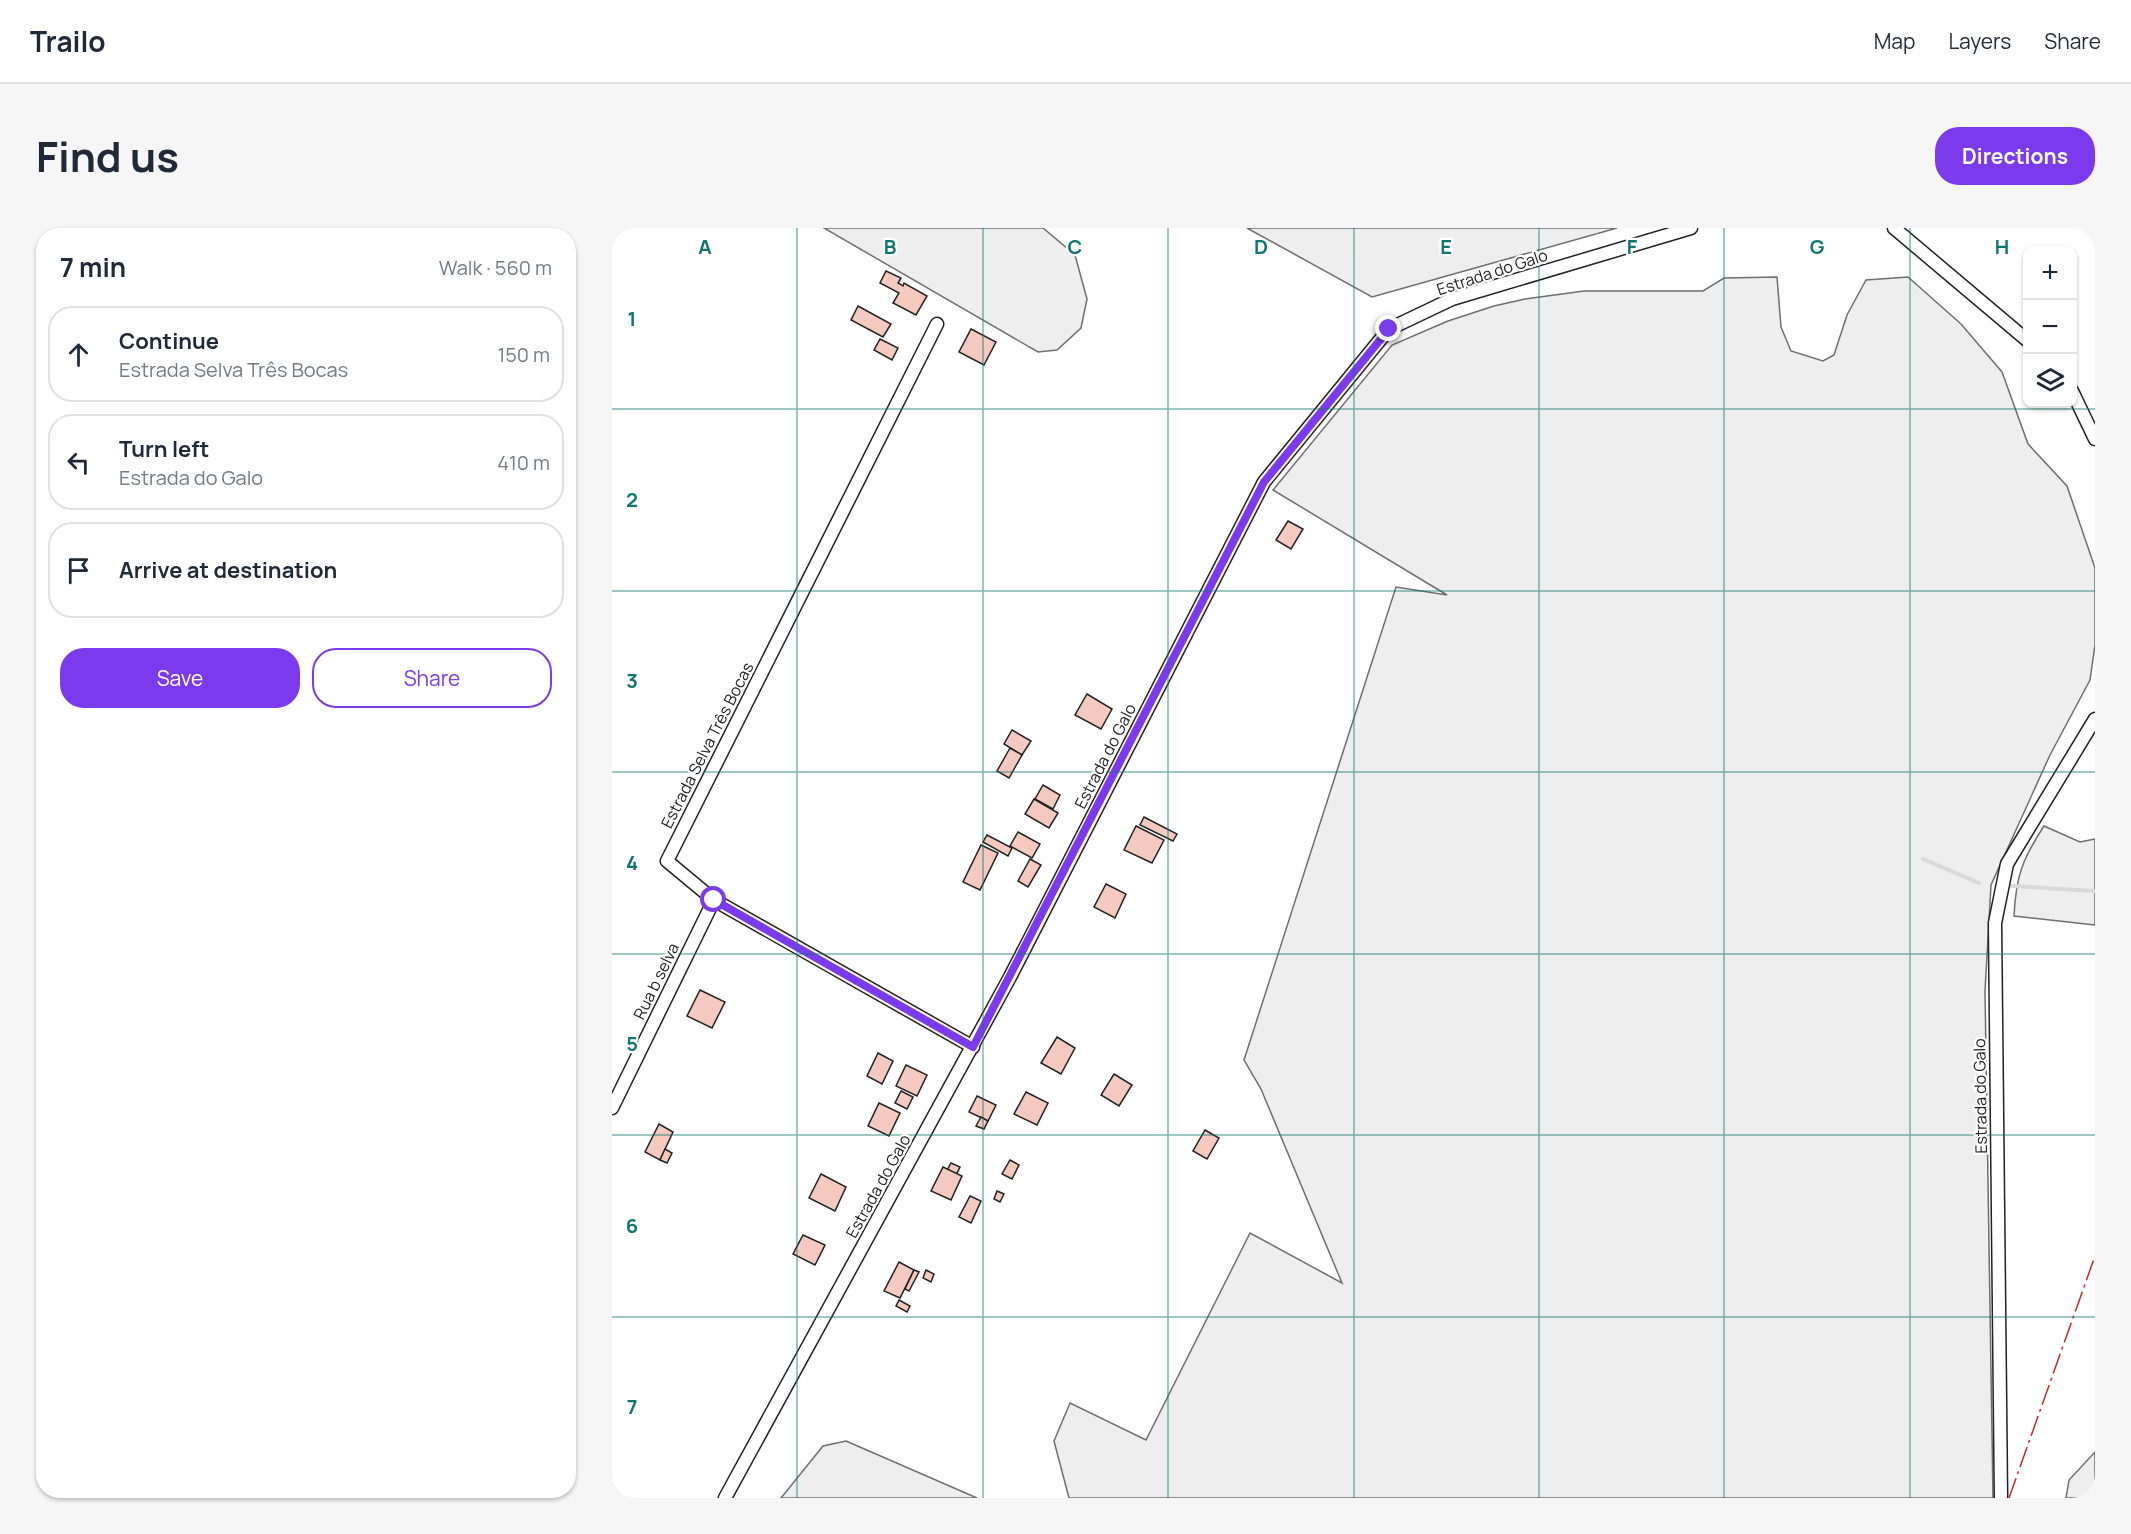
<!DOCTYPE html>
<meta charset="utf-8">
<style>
body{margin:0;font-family:Manrope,sans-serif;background:#f6f6f7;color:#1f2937}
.controls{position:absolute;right:18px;top:18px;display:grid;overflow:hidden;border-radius:12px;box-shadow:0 2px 4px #0004}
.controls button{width:54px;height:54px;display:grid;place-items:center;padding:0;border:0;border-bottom:2px solid #e0e1e3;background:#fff;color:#1f2937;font:30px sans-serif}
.stop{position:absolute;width:18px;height:18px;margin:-14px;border:4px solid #7c3aed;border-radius:50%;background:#fff}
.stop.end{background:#7c3aed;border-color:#fff;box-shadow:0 2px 6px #0008}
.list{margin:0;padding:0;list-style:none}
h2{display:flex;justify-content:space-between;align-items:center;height:78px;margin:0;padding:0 24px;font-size:26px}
h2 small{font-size:20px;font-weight:400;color:#747a83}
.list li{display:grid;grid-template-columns:39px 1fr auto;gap:18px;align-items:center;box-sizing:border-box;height:96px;margin:0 12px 12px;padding:0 12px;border:2px solid #e0e1e3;border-radius:24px}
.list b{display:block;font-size:22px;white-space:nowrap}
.list p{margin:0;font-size:20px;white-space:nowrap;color:#747a83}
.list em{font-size:20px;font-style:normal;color:#747a83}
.actions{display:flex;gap:12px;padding:18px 24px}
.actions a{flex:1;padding:14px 0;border:2px solid #7c3aed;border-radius:24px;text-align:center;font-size:21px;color:#7c3aed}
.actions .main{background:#7c3aed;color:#fff}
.icon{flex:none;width:33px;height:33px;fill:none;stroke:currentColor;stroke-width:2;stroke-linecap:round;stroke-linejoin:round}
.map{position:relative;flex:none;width:1483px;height:1270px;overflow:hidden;border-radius:24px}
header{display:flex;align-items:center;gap:36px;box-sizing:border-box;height:84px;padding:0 30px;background:#fff;border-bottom:2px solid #e0e1e3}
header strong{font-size:28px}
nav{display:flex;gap:33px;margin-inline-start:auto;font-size:21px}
.intro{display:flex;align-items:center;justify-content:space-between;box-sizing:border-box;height:144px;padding:0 36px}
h1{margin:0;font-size:42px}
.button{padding:15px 27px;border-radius:24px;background:#7c3aed;color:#fff;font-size:21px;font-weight:700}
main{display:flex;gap:36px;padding:0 36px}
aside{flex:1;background:#fff;border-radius:24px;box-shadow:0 2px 4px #0004}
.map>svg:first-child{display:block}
.green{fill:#eee;stroke:#6f6f6f;stroke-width:1.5}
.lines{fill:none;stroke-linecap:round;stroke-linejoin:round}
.stream{stroke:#d9d9d9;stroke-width:4}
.building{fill:#f3c9c0;stroke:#222;stroke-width:1.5}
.street-casing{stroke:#222;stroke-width:15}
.street{stroke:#fff;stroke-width:12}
.power{stroke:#c62828;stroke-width:1.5;stroke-dasharray:21 4.5 3 4.5;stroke-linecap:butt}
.route{stroke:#7c3aed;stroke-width:8}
.grid{fill:none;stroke:#0f766e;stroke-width:1.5;stroke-opacity:0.55}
.labels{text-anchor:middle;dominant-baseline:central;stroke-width:4.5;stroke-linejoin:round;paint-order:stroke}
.street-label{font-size:16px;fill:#222;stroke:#fff}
.grid-label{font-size:20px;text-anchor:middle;font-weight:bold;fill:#0f766e;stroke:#fff;stroke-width:4.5;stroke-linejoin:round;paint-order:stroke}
</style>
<header>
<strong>Trailo</strong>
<nav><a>Map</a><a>Layers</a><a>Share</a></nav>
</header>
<div class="intro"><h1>Find us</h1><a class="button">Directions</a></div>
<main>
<aside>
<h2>7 min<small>Walk · 560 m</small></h2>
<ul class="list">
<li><svg class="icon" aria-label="ahead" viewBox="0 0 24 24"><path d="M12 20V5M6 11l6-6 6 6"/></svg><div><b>Continue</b><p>Estrada Selva Três Bocas</p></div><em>150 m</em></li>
<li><svg class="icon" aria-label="left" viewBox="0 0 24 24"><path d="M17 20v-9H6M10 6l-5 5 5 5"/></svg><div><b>Turn left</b><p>Estrada do Galo</p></div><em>410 m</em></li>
<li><svg class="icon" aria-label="arrive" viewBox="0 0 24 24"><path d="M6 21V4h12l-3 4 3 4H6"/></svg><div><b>Arrive at destination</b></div></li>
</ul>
<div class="actions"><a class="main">Save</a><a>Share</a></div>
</aside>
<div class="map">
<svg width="1483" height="1270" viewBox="0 0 1483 1270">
<rect width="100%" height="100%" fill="#fff"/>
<!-- green -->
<g class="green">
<path d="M212,0H431L463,27L475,71L469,100L445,122L426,124Z"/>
<path d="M635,0H1005L760,69Z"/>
<path d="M1165,49L1169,99L1179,123L1211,133L1222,127L1235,87L1254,52L1296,49L1349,96L1390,144L1416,216L1455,258L1483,340V417L1478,452L1438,527L1379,657L1373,763L1381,1270H457L442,1213L458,1175L534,1212L638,1005L730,1055L649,861L632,832L784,359L835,367L661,262L780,117L836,93L882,78L913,71L972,63H1091L1112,50Z"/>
<path d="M1432,598L1468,614L1483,611V697L1402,688C1404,648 1410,632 1432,598Z"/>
<path d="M234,1213L365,1270H169L211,1218Z"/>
<path d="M1483,1224V1270H1454L1457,1252Z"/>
</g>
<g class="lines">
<!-- stream -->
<g class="stream">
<path d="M1311,631L1367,655"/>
<path d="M1399,658L1483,663"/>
</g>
</g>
<!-- building -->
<g class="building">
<path d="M274,43L289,50L286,55L291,58L292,55L315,68L304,87L281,75L287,65L268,55Z"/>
<path d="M246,78L279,96L271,109L239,92Z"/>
<path d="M359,101L384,114L372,137L347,124Z"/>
<path d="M268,111L286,120L280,132L262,122Z"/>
<path d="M676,293L691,301L679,321L664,312Z"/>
<path d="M475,466L500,481L489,501L463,487Z"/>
<path d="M400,502L419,513L410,527L392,516Z"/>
<path d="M398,520L410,527L397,550L385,543Z"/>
<path d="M431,557L448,567L441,581L423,571Z"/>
<path d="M422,571L446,585L437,600L413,586Z"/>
<path d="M532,589L565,606L561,613L528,597Z"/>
<path d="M524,598L552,612L540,635L512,622Z"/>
<path d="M406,604L428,616L420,630L398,618Z"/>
<path d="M375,607L400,620L396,628L371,614Z"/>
<path d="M369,617L386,625L368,662L351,654Z"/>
<path d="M418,631L429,637L416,659L406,653Z"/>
<path d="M494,656L514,666L503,690L482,679Z"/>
<path d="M88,762L113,774L100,800L75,788Z"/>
<path d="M445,809L463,820L449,846L429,835Z"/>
<path d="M266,825L281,833L270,856L255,848Z"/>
<path d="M294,837L315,847L305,868L284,858Z"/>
<path d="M502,846L520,857L507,878L489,867Z"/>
<path d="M289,863L301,869L295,881L283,875Z"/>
<path d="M414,864L436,875L425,897L402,886Z"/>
<path d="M365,868L384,877L376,893L357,884Z"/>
<path d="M267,875L288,885L277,908L256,898Z"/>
<path d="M369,889L376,893L372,901L364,898Z"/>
<path d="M47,896L61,904L48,932L33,924Z"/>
<path d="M593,902L607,910L595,931L581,923Z"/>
<path d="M53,921L60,925L55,935L48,932Z"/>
<path d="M398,932L407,937L400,951L390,946Z"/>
<path d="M339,935L348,939L341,953L332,948Z"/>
<path d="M331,939L350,948L339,972L319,963Z"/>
<path d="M209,946L234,959L223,983L197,970Z"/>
<path d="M385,963L392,966L388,974L382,971Z"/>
<path d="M358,968L369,973L359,995L347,989Z"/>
<path d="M191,1007L213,1017L203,1037L181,1026Z"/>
<path d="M287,1034L302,1042L288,1070L272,1063Z"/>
<path d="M302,1042L307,1044L297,1063L293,1061Z"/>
<path d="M314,1042L322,1046L319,1054L311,1050Z"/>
<path d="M287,1072L298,1078L295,1084L284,1078Z"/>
</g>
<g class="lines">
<defs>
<g id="street">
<path d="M1282,0L1416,113"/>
<path d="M325,96L55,633L102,672L361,819"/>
<path d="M1460,163L1483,211"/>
<path d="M0,880L102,672"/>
<path d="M113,1270L398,749L652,254L777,101L840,71L1079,0"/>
<path d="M1389,1270L1383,695L1395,636L1483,491"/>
</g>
</defs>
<!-- street casing -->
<use href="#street" class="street-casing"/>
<!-- street -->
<use href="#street" class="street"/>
<!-- power -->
<path class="power" d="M1397,1270L1483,1028"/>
</g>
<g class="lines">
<!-- route -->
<path class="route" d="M102,672L361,819L652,254L777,101"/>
</g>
<!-- grid -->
<path class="grid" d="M185,0V1270M371,0V1270M556,0V1270M742,0V1270M927,0V1270M1112,0V1270M1298,0V1270M0,181H1483M0,363H1483M0,544H1483M0,726H1483M0,907H1483M0,1089H1483"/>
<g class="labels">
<!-- street labels -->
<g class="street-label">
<text transform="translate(880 44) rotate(-18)">Estrada do Galo</text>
<text transform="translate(95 517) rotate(-63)">Estrada Selva Três Bocas</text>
<text transform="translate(493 528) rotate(-63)">Estrada do Galo</text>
<text transform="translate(44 753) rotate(-64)">Rua b selva</text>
<text transform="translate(1368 868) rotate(-91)">Estrada do Galo</text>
<text transform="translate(266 958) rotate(-61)">Estrada do Galo</text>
</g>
</g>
<g class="grid-label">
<text x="93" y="26">A</text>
<text x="278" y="26">B</text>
<text x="463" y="26">C</text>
<text x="649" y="26">D</text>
<text x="834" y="26">E</text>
<text x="1020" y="26">F</text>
<text x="1205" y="26">G</text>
<text x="1390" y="26">H</text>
<text x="20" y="98">1</text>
<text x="20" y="279">2</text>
<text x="20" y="460">3</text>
<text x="20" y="642">4</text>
<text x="20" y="823">5</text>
<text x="20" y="1005">6</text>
<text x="20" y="1186">7</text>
</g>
</svg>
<div class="controls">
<button>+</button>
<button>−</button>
<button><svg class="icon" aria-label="layers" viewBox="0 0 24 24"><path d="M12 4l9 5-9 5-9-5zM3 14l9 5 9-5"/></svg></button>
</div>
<div class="stop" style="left:102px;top:672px"></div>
<div class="stop end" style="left:777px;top:101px"></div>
</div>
</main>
